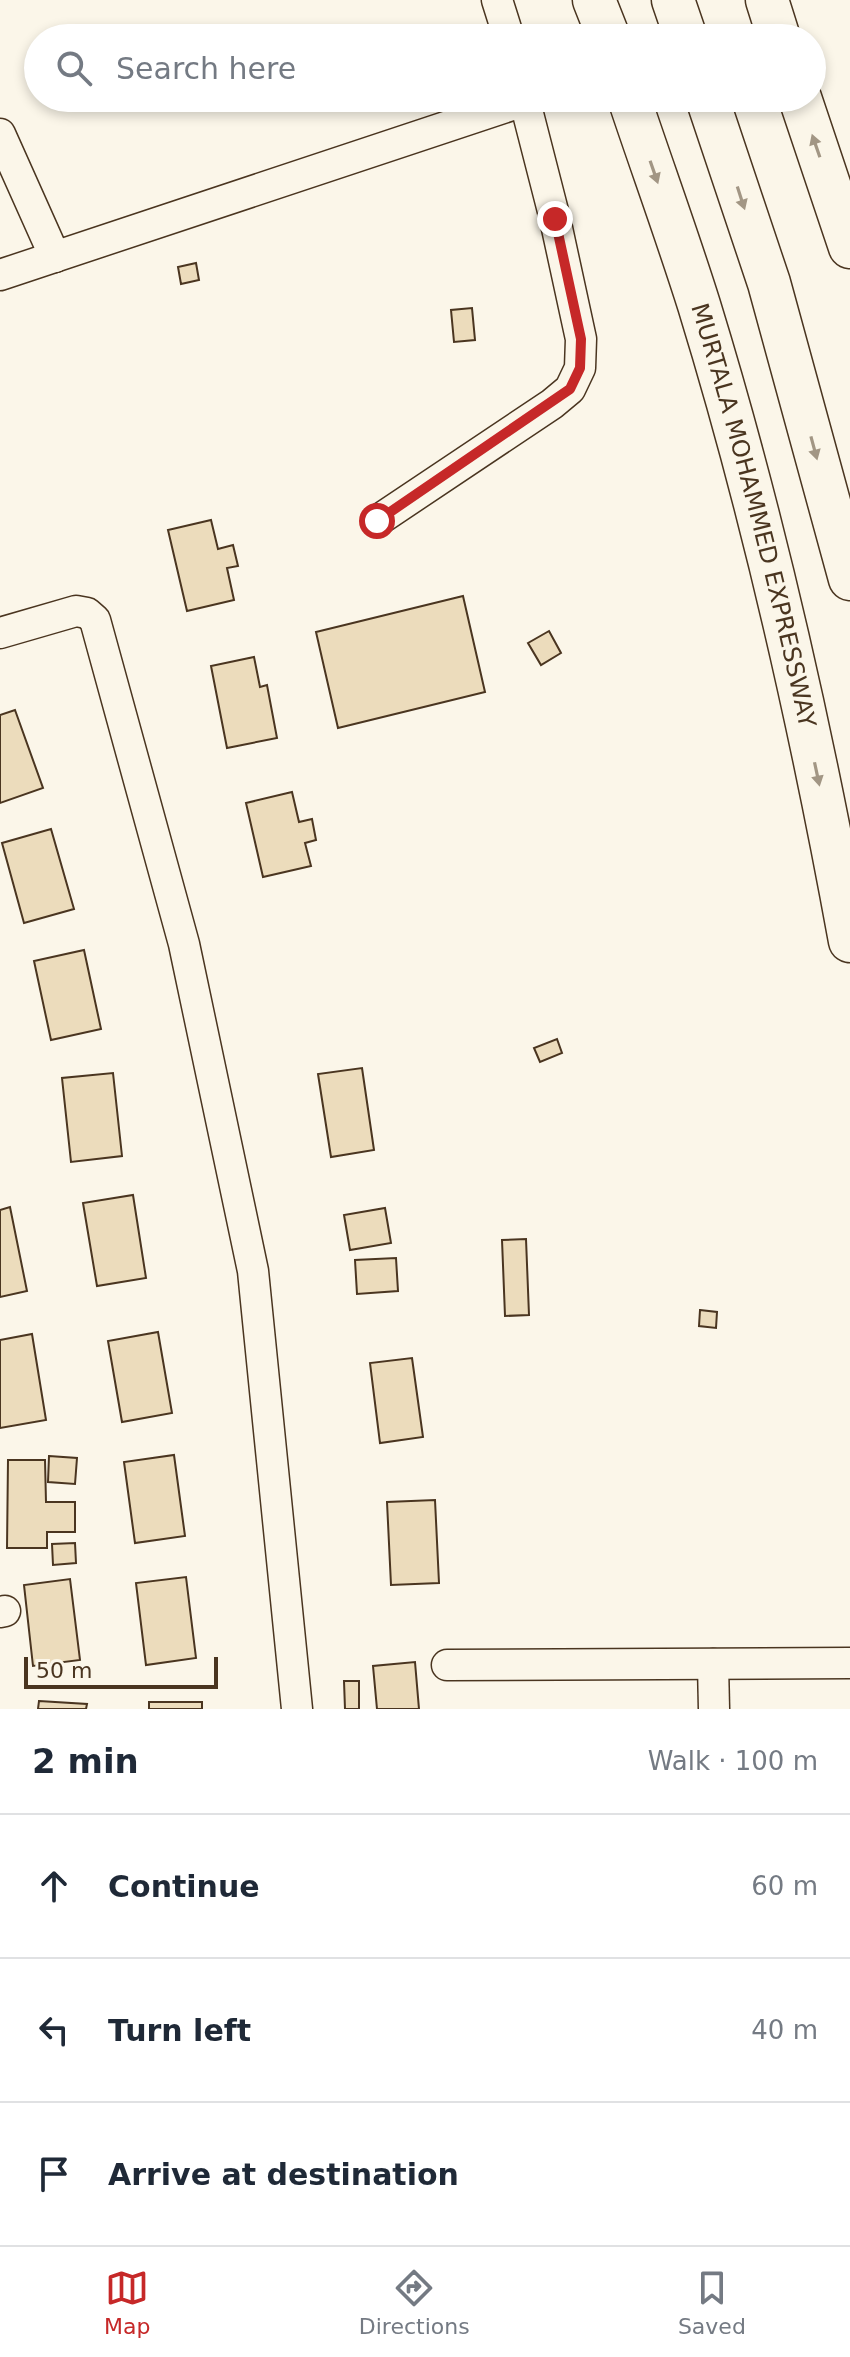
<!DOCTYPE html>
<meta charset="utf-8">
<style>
body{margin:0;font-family:"DejaVu Sans",sans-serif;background:#f6f6f7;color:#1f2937}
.scale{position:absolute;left:24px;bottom:20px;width:194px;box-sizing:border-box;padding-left:8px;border:4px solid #4a3520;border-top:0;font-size:22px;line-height:28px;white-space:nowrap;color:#4a3520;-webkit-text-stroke:6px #fbf6e9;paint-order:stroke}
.stop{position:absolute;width:24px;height:24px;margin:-18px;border:6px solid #c62828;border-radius:50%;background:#fff}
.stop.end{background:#c62828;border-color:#fff;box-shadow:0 2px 8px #0008}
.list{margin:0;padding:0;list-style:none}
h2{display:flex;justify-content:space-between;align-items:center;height:104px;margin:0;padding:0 32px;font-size:34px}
h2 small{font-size:26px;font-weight:400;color:#747a83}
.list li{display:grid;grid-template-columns:52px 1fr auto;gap:24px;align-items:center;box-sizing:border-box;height:144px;padding:0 32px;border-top:2px solid #e0e1e3}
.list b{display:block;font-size:30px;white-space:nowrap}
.list em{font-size:26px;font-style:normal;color:#747a83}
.icon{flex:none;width:44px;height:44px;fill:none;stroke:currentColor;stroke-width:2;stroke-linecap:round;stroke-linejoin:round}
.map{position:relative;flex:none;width:850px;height:1709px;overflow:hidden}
.search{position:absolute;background:#fff;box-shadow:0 4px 12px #0003;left:24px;right:24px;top:24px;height:88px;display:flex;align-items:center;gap:20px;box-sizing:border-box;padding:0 28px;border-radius:44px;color:#747a83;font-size:30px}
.sheet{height:536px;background:#fff}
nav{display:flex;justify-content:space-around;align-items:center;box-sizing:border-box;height:112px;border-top:2px solid #e0e1e3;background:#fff;font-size:22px;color:#747a83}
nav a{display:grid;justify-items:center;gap:4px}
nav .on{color:#c62828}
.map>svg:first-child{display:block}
.building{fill:#ecdcbc;stroke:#4a3520;stroke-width:2}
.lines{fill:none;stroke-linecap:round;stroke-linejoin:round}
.minor-casing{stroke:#4a3520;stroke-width:33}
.highway-casing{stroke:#4a3520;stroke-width:45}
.minor{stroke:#fbf6e9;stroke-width:30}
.highway{stroke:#fbf6e9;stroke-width:42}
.oneway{fill:#a29684}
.route{stroke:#c62828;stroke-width:10}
.labels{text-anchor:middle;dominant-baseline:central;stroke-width:6;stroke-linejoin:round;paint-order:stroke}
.street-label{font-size:24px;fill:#4a3520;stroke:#fbf6e9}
</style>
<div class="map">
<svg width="850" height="1709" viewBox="0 0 850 1709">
<rect width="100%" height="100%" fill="#fbf6e9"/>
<!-- building -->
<g class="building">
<path d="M196,263L199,280L181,284L178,267Z"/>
<path d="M472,308L475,340L454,342L451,310Z"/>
<path d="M211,520L218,549L233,545L238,566L227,568L234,600L187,611L168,530Z"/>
<path d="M463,596L485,692L338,728L316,632Z"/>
<path d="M549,631L561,653L541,665L528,643Z"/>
<path d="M254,657L260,687L267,685L277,738L227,748L211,666Z"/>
<path d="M15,710L43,788L0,803V715Z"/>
<path d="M292,792L299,822L312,819L316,840L305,843L311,866L263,877L246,803Z"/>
<path d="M51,829L74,909L24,923L2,843Z"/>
<path d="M84,950L101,1029L51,1040L34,961Z"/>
<path d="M557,1039L562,1053L540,1062L534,1048Z"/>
<path d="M362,1068L374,1150L331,1157L318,1074Z"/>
<path d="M113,1073L122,1156L71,1162L62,1078Z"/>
<path d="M133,1195L146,1278L97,1286L83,1203Z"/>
<path d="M10,1207L27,1291L0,1297V1210Z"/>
<path d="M385,1208L391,1243L350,1250L344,1215Z"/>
<path d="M526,1239L529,1315L505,1316L502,1240Z"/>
<path d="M396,1258L398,1291L357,1294L355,1260Z"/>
<path d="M700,1310L717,1312L716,1328L699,1326Z"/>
<path d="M158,1332L172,1413L122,1422L108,1341Z"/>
<path d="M32,1334L46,1420L0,1428V1340Z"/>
<path d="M412,1358L423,1437L380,1443L370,1363Z"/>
<path d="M174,1455L185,1536L135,1543L124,1462Z"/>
<path d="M49,1456L77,1458L75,1484L48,1482Z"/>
<path d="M8,1460H45L46,1502H75V1532H47V1548H7Z"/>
<path d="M435,1500L439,1583L391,1585L387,1502Z"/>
<path d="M75,1543L76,1563L53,1565L52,1544Z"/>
<path d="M186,1577L196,1658L146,1665L136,1583Z"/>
<path d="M70,1579L80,1660L33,1666L24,1585Z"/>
<path d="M415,1662L419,1709H377L373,1666Z"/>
<path d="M344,1681H359V1709H345Z"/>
<path d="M39,1701L87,1704L86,1709H38Z"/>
<rect x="149" y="1702" width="53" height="7"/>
</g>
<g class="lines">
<defs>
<g id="minor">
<path d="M497,0L509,38"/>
<path d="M0,134L55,257"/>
<path d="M0,275L524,101"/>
<path d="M377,521L552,404L570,389L580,368L581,339L555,219L524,98"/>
<path d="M0,633L76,611L87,613L95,620L184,944L253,1271L297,1709"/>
<path d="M0,1612L5,1611"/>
<path d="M713,1664L714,1709"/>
<path d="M447,1665L850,1663"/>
</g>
<g id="highway">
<path d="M594,0L609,38"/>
<path d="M673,0L686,38"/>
<path d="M767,0L779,38"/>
<path id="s1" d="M629,98C652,167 677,235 699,305C763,513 811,727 850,941"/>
<path d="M707,98L769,283L850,579"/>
<path d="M800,98L850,247"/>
</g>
</defs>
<!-- minor casing -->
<use href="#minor" class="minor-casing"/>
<!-- highway casing -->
<use href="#highway" class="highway-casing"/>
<!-- minor -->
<use href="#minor" class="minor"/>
<!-- highway -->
<use href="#highway" class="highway"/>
</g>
<!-- one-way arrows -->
<defs><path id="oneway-solid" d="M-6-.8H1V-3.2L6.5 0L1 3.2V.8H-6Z" transform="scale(2)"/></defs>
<g class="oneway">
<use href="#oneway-solid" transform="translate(816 146) rotate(-109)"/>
<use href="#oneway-solid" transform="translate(654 172) rotate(71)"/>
<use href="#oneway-solid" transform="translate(741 198) rotate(72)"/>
<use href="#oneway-solid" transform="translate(814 448) rotate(75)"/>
<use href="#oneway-solid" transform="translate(817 774) rotate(78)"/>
</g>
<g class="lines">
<!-- route -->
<path class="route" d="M377,521L570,389L580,368L581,339L555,219"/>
</g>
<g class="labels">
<!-- street labels -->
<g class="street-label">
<text stroke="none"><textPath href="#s1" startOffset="436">MURTALA MOHAMMED EXPRESSWAY</textPath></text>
</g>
</g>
</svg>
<div class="scale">50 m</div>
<div class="stop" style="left:377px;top:521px"></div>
<div class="stop end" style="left:555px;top:219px"></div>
<div class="search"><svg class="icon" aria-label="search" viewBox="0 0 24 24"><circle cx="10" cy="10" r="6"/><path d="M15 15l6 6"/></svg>Search here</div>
</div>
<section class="sheet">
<h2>2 min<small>Walk · 100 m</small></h2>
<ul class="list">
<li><svg class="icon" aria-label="ahead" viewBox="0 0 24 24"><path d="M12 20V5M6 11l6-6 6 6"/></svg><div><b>Continue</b></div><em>60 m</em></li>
<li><svg class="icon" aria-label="left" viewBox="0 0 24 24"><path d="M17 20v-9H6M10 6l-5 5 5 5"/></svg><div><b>Turn left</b></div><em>40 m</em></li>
<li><svg class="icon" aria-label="arrive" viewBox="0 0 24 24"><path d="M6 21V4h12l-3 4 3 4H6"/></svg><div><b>Arrive at destination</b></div></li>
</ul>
</section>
<nav>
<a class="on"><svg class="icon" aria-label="map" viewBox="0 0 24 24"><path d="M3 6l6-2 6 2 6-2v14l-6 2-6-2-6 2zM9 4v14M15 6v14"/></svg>Map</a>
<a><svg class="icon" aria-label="directions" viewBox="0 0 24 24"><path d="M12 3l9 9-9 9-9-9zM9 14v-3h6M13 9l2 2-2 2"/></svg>Directions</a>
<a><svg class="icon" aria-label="saved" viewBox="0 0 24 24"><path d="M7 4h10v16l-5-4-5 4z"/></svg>Saved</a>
</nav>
